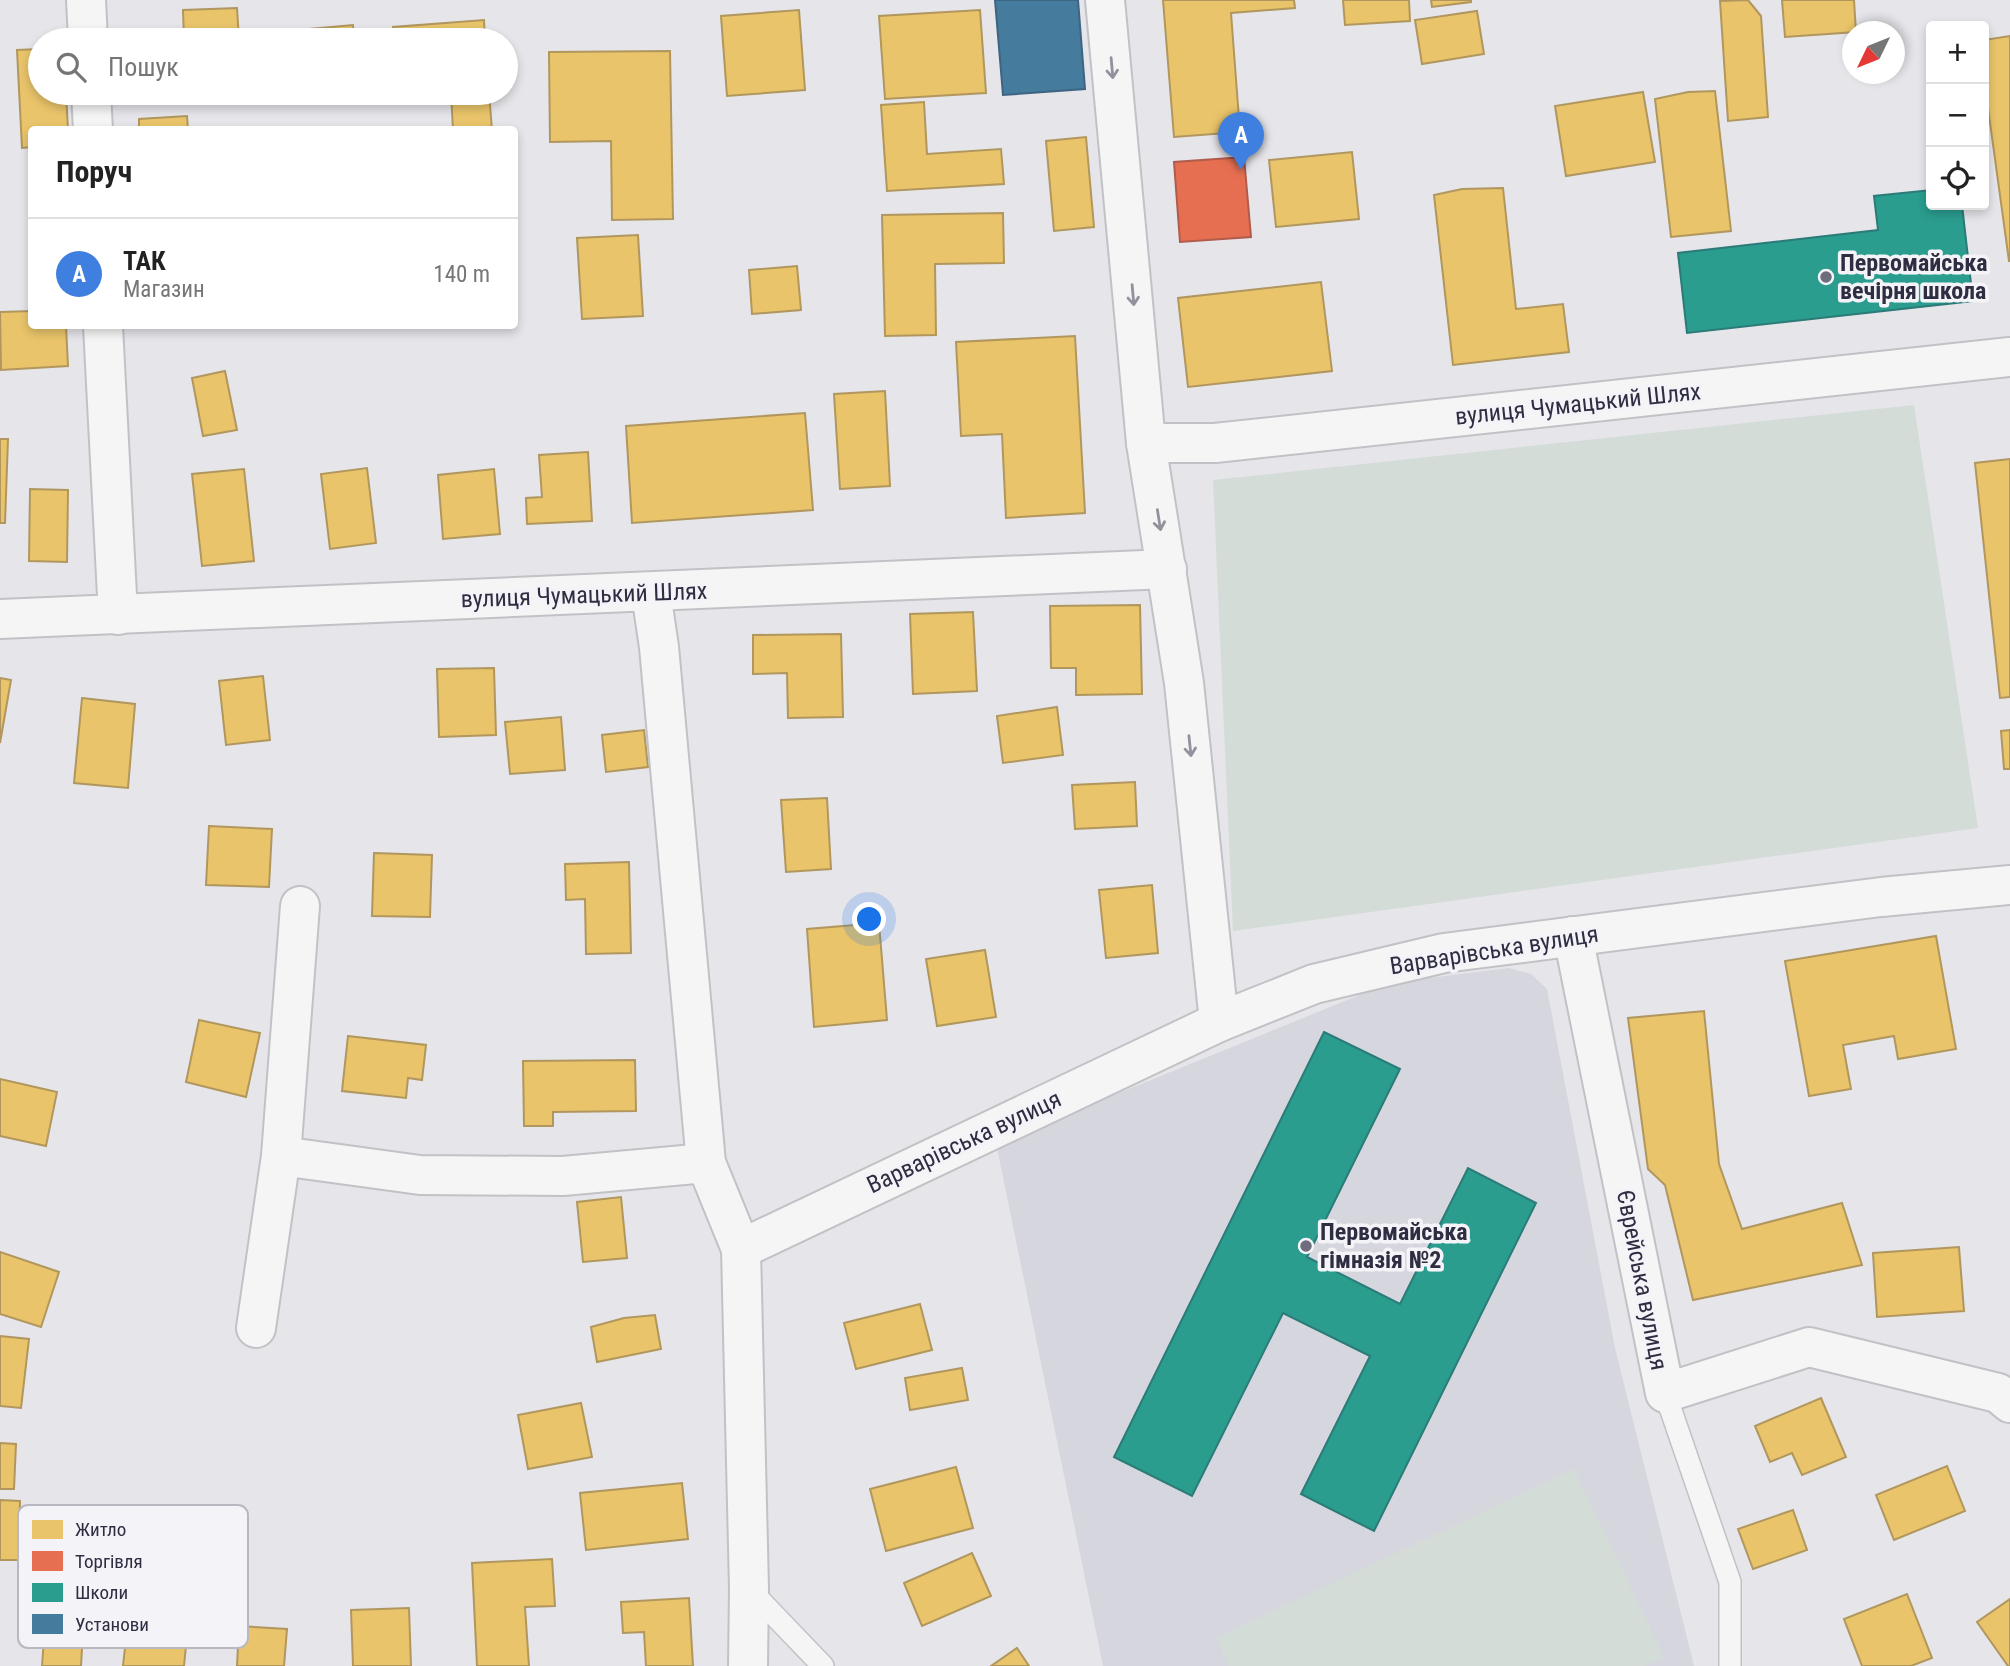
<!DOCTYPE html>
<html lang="uk">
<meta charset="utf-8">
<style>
body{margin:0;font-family:"Roboto Condensed",sans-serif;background:#f2f2f2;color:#222}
.controls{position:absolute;right:21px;top:21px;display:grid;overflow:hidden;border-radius:7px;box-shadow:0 4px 10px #0003}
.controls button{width:63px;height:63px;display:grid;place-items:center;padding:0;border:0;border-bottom:2px solid #e0e0e0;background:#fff;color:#222;font:35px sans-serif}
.compass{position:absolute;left:1842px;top:21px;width:63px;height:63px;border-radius:50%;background:#fff;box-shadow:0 4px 10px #0003;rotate:227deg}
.you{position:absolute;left:870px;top:920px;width:24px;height:24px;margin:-18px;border:5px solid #fff;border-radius:50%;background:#1a73e8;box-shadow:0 0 0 10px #1a73e833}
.badge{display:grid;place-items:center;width:46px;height:46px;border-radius:50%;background:#2563eb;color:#fff;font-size:23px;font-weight:700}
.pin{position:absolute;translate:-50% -58px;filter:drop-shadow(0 2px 4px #0008)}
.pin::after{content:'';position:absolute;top:37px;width:24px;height:21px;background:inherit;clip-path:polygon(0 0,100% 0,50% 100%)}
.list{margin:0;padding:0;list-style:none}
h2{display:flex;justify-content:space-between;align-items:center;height:91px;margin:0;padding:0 28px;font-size:30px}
h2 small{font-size:23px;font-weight:400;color:#767676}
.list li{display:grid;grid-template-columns:46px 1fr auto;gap:21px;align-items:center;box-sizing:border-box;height:112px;padding:0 28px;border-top:2px solid #e0e0e0}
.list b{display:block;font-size:26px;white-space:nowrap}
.list p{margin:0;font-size:23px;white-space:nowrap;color:#767676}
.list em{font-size:23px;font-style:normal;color:#767676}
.icon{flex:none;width:38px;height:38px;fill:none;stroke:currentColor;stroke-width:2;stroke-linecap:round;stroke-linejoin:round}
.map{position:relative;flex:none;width:2010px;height:1666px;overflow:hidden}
.search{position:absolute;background:#fff;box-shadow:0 4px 10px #0003;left:28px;top:28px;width:490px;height:77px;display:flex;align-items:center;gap:18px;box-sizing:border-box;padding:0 24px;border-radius:38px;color:#767676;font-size:26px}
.panel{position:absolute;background:#fff;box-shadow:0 4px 10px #0003;left:28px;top:126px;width:490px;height:203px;border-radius:7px}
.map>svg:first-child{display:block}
.built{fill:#d6d6de}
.green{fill:#d4dcd8}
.homes{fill:#e9c46a;stroke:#b1975e;stroke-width:2}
.shops{fill:#e76f51;stroke:#b05b4c;stroke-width:2}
.schools{fill:#2a9d8f;stroke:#2b7b78;stroke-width:2}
.public{fill:#457b9d;stroke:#3e6482;stroke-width:2}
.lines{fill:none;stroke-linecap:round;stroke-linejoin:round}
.lane-casing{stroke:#c2c2c6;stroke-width:24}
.street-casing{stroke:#c2c2c6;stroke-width:42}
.lane{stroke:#f5f5f6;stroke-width:21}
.street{stroke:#f5f5f6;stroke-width:38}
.oneway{stroke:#92919c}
.poi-dot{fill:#6e6d7d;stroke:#f4f4f8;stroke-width:2.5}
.labels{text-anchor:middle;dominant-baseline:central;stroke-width:7;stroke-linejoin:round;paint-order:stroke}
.poi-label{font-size:24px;font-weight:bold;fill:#2e2d42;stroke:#f4f4f8;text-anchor:start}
.street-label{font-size:24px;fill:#2e2d42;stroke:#f4f4f8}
.key{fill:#f4f4f8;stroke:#b9b8c1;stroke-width:2}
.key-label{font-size:19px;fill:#2e2d42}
</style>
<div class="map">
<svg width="2010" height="1666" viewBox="0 0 2010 1666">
<rect width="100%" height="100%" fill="#e5e5ea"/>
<!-- built -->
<path class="built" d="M1509,968L1531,974L1547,989L1615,1348L1694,1666H1103L996,1143L1389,983Z"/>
<!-- green -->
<g class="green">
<path d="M1914,405L1978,828L1233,931L1213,480Z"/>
<path d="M1574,1469L1664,1657L1645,1666H1229L1216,1638Z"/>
</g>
<!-- homes -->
<g class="homes">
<path d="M1163,0H1294L1295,8L1231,13L1240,132L1174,137Z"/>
<path d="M1343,0H1409L1410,21L1345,25Z"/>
<path d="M1431,0H1471V2L1432,7Z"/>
<path d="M1748,0L1761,16L1768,117L1728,121L1720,1Z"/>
<path d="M1782,0H1854L1856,32L1785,37Z"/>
<path d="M237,8L239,40H184L183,10Z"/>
<path d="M799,10L805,90L727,96L721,16Z"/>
<path d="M980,10L986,93L885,99L879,16Z"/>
<path d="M1477,11L1484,54L1422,64L1415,20Z"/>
<path d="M484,20L485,40H394L393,27Z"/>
<path d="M353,25L354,40H287V31Z"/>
<path d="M2010,36V261H2009L1984,79V40Z"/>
<path d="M40,49V93H66L68,130H32V147L22,148L17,50Z"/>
<path d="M670,51L673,219L612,220L611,141L550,142L549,52Z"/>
<path d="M1715,91L1731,231L1671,237L1655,99L1688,92Z"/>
<path d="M1643,92L1655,162L1566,176L1555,106Z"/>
<path d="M138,93H201L202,97L138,100Z"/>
<path d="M451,93H489L492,130H453Z"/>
<path d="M924,102L927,154L1001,149L1004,184L887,191L881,105Z"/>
<path d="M187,116L188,130H139V119Z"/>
<path d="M1086,137L1094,227L1054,231L1046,141Z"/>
<path d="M1352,152L1359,219L1276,227L1269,160Z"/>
<path d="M1503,188L1516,309L1563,304L1569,352L1453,365L1434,195L1462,189Z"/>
<path d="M1003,213L1004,263L935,264L936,335L885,336L882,215Z"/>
<path d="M638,235L643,316L582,319L577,238Z"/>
<path d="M797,266L801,310L752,314L749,270Z"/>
<path d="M1321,282L1332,371L1188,387L1178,298Z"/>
<path d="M32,311V326H66L68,366L1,370L0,312Z"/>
<path d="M1075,336L1085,513L1006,518L1002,434L961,436L956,342Z"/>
<path d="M225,371L237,430L203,436L192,378Z"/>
<path d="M885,391L890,486L840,489L834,394Z"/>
<path d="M805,413L813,510L632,523L626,426Z"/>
<path d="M0,439H8L5,523H0Z"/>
<path d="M588,452L592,521L527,524L526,498L542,497L539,455Z"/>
<path d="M2010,459V697L2000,698L1975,463Z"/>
<path d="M367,468L376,543L330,549L321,474Z"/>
<path d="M244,469L254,561L202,566L192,474Z"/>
<path d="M494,469L500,534L443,539L438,475Z"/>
<path d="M30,489L68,490L67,562L29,561Z"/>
<path d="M1140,605L1142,694L1076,695V668H1051L1050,606Z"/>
<path d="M973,612L977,691L913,694L910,614Z"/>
<path d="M841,634L843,717L788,718L787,673L753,674V635Z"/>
<path d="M494,668L496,735L439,737L437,669Z"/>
<path d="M263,676L270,740L226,745L219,681Z"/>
<path d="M0,678L11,680L0,743Z"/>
<path d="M82,698L135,704L128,788L74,783Z"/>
<path d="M1057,707L1063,755L1003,763L997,716Z"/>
<path d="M561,717L565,770L510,774L505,722Z"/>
<path d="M644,730L648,767L606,772L602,735Z"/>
<path d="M2010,730V769H2004L2001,731Z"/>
<path d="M1135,782L1137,826L1075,829L1072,785Z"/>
<path d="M827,798L831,869L786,872L781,800Z"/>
<path d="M209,826L272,829L269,887L206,885Z"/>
<path d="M374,853L432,855L430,917L372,916Z"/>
<path d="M629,862L631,953L586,954L585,899L566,900L565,864Z"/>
<path d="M1152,885L1158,953L1106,958L1099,890Z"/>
<path d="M879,923L887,1020L814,1027L807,929Z"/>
<path d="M1936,936L1956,1049L1898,1059L1894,1036L1843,1045L1851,1089L1809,1096L1785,961Z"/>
<path d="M985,950L996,1017L937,1026L926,959Z"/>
<path d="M1704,1011L1719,1164L1742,1229L1842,1203L1862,1265L1693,1300L1665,1185L1648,1169L1628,1018Z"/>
<path d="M199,1020L260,1033L246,1097L186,1082Z"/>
<path d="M348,1036L426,1045L422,1080L408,1078L406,1098L342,1091Z"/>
<path d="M635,1060L636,1111L553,1112V1126H524L523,1061Z"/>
<path d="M0,1079L57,1092L46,1146L0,1136Z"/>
<path d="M621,1197L627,1258L583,1262L577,1202Z"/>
<path d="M1959,1247L1964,1311L1877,1317L1873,1253Z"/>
<path d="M0,1252L59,1272L41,1327L0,1314Z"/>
<path d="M920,1304L932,1350L856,1369L844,1323Z"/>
<path d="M655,1315L661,1349L597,1362L591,1327L624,1318Z"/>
<path d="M0,1336L29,1339L21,1408L0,1406Z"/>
<path d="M962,1368L968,1400L910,1410L905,1378Z"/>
<path d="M1821,1398L1846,1457L1802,1475L1792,1453L1770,1462L1755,1426Z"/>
<path d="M581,1403L592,1457L528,1469L518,1415Z"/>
<path d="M0,1443L16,1444L14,1489H0Z"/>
<path d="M1947,1466L1965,1511L1894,1540L1876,1495Z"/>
<path d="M956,1467L973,1528L886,1551L870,1489Z"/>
<path d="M682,1483L688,1539L586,1550L580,1493Z"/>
<path d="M0,1500L20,1501L19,1560H0Z"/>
<path d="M1793,1510L1807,1550L1753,1569L1738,1529Z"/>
<path d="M972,1553L991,1596L922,1626L904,1583Z"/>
<path d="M552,1559L555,1606L525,1607L529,1666H477L472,1563Z"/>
<path d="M1907,1594L1932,1658L1911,1666H1862L1844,1619Z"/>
<path d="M689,1598L693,1666H646L644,1632L623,1633L621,1602Z"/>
<path d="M2010,1599V1666H2008L1977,1622Z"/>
<path d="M409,1608L411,1666H353L351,1610Z"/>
<path d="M46,1611L84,1614L81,1666H42Z"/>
<path d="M239,1626L287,1629L284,1666H237Z"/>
<path d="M127,1629L187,1636L184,1666H123Z"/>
<path d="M1017,1648L1029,1666H991Z"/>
</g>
<!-- shops -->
<path class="shops" d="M1244,157L1251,237L1180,242L1174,162Z"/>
<!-- schools -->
<g class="schools">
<path d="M1931,190V205H1962L1973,301L1687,333L1678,253L1878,230L1874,196Z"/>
<path d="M1324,1032L1400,1069L1307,1257L1400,1304L1468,1168L1536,1203L1374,1531L1301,1494L1370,1356L1283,1313L1192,1496L1114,1457Z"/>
</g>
<!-- public -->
<path class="public" d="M995,0H1078L1085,89L1003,95Z"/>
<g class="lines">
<defs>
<g id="lane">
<path d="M1665,1393L1730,1582V1666"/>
<path d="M749,1589L823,1666"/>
</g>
<g id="street">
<path d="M86,0L88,40"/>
<path d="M1105,0L1146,443L1184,683L1219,1022"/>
<path d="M91,93L93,130"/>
<path d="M103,326L118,615"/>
<path d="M1146,443H1215L2010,357"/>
<path d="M651,593L659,647L706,1163L741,1249L749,1589L748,1666"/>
<path d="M0,619L1167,569"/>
<path d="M1573,936L1665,1393L1809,1347L1998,1393L2010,1403"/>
<path d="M281,1156L420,1175L563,1176L706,1163"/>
<path d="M741,1249L1219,1022L1314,984L1444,953L1881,897L2010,885"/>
<path d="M256,1328L281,1156L300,906"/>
</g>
</defs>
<!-- lane casing -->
<use href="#lane" class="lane-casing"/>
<!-- street casing -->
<use href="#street" class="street-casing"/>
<!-- lane -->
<use href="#lane" class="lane"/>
<!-- street -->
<use href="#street" class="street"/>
</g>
<!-- one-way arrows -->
<defs><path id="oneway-shaft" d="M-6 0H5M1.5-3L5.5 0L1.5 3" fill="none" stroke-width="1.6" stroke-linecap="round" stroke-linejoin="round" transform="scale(1.75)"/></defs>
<g class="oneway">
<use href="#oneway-shaft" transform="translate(1112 68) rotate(85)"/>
<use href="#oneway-shaft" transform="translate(1133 295) rotate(85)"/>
<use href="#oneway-shaft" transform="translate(1159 520) rotate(81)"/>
<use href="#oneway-shaft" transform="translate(1190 746) rotate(84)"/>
</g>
<!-- markers -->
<g class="poi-dot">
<circle cx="1826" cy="277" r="7"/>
<circle cx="1306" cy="1246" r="7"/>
</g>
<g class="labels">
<!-- poi labels -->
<g class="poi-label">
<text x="1840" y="263">Первомайська<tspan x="1840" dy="28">вечірня школа</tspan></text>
<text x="1320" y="1232">Первомайська<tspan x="1320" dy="28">гімназія №2</tspan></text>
</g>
<!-- street labels -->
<g class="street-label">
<text transform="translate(1578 404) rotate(-6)">вулиця Чумацький Шлях</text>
<text transform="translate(584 595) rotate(-2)">вулиця Чумацький Шлях</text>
<text transform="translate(1494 950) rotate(-9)">Варварівська вулиця</text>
<text transform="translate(964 1142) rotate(-25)">Варварівська вулиця</text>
<text transform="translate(1642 1280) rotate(79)">Єврейська вулиця</text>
</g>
</g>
<!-- legend -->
<rect x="18" y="1505" width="230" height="143" rx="10" class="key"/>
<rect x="32" y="1520" width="31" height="19" fill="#e9c46a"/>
<rect x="32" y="1551" width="31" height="20" fill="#e76f51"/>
<rect x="32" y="1583" width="31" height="19" fill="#2a9d8f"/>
<rect x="32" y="1614" width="31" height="20" fill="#457b9d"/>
<g class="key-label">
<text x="75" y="1536">Житло</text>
<text x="75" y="1568">Торгівля</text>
<text x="75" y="1599">Школи</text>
<text x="75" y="1631">Установи</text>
</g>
</svg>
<div class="controls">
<button>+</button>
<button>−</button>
<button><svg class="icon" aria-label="locate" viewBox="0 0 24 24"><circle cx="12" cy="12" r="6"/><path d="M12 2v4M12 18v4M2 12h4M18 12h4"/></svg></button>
</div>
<svg class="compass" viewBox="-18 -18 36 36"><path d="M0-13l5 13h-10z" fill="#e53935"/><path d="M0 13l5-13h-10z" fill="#767676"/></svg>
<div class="you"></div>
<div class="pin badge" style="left:1241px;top:170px;background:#3f7fe0">A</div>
<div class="search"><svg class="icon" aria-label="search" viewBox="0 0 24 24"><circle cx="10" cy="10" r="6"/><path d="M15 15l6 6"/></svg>Пошук</div>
<section class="panel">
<h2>Поруч<small></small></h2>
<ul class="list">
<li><span class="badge" style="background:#3f7fe0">A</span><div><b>ТАК</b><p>Магазин</p></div><em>140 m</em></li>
</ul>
</section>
</div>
